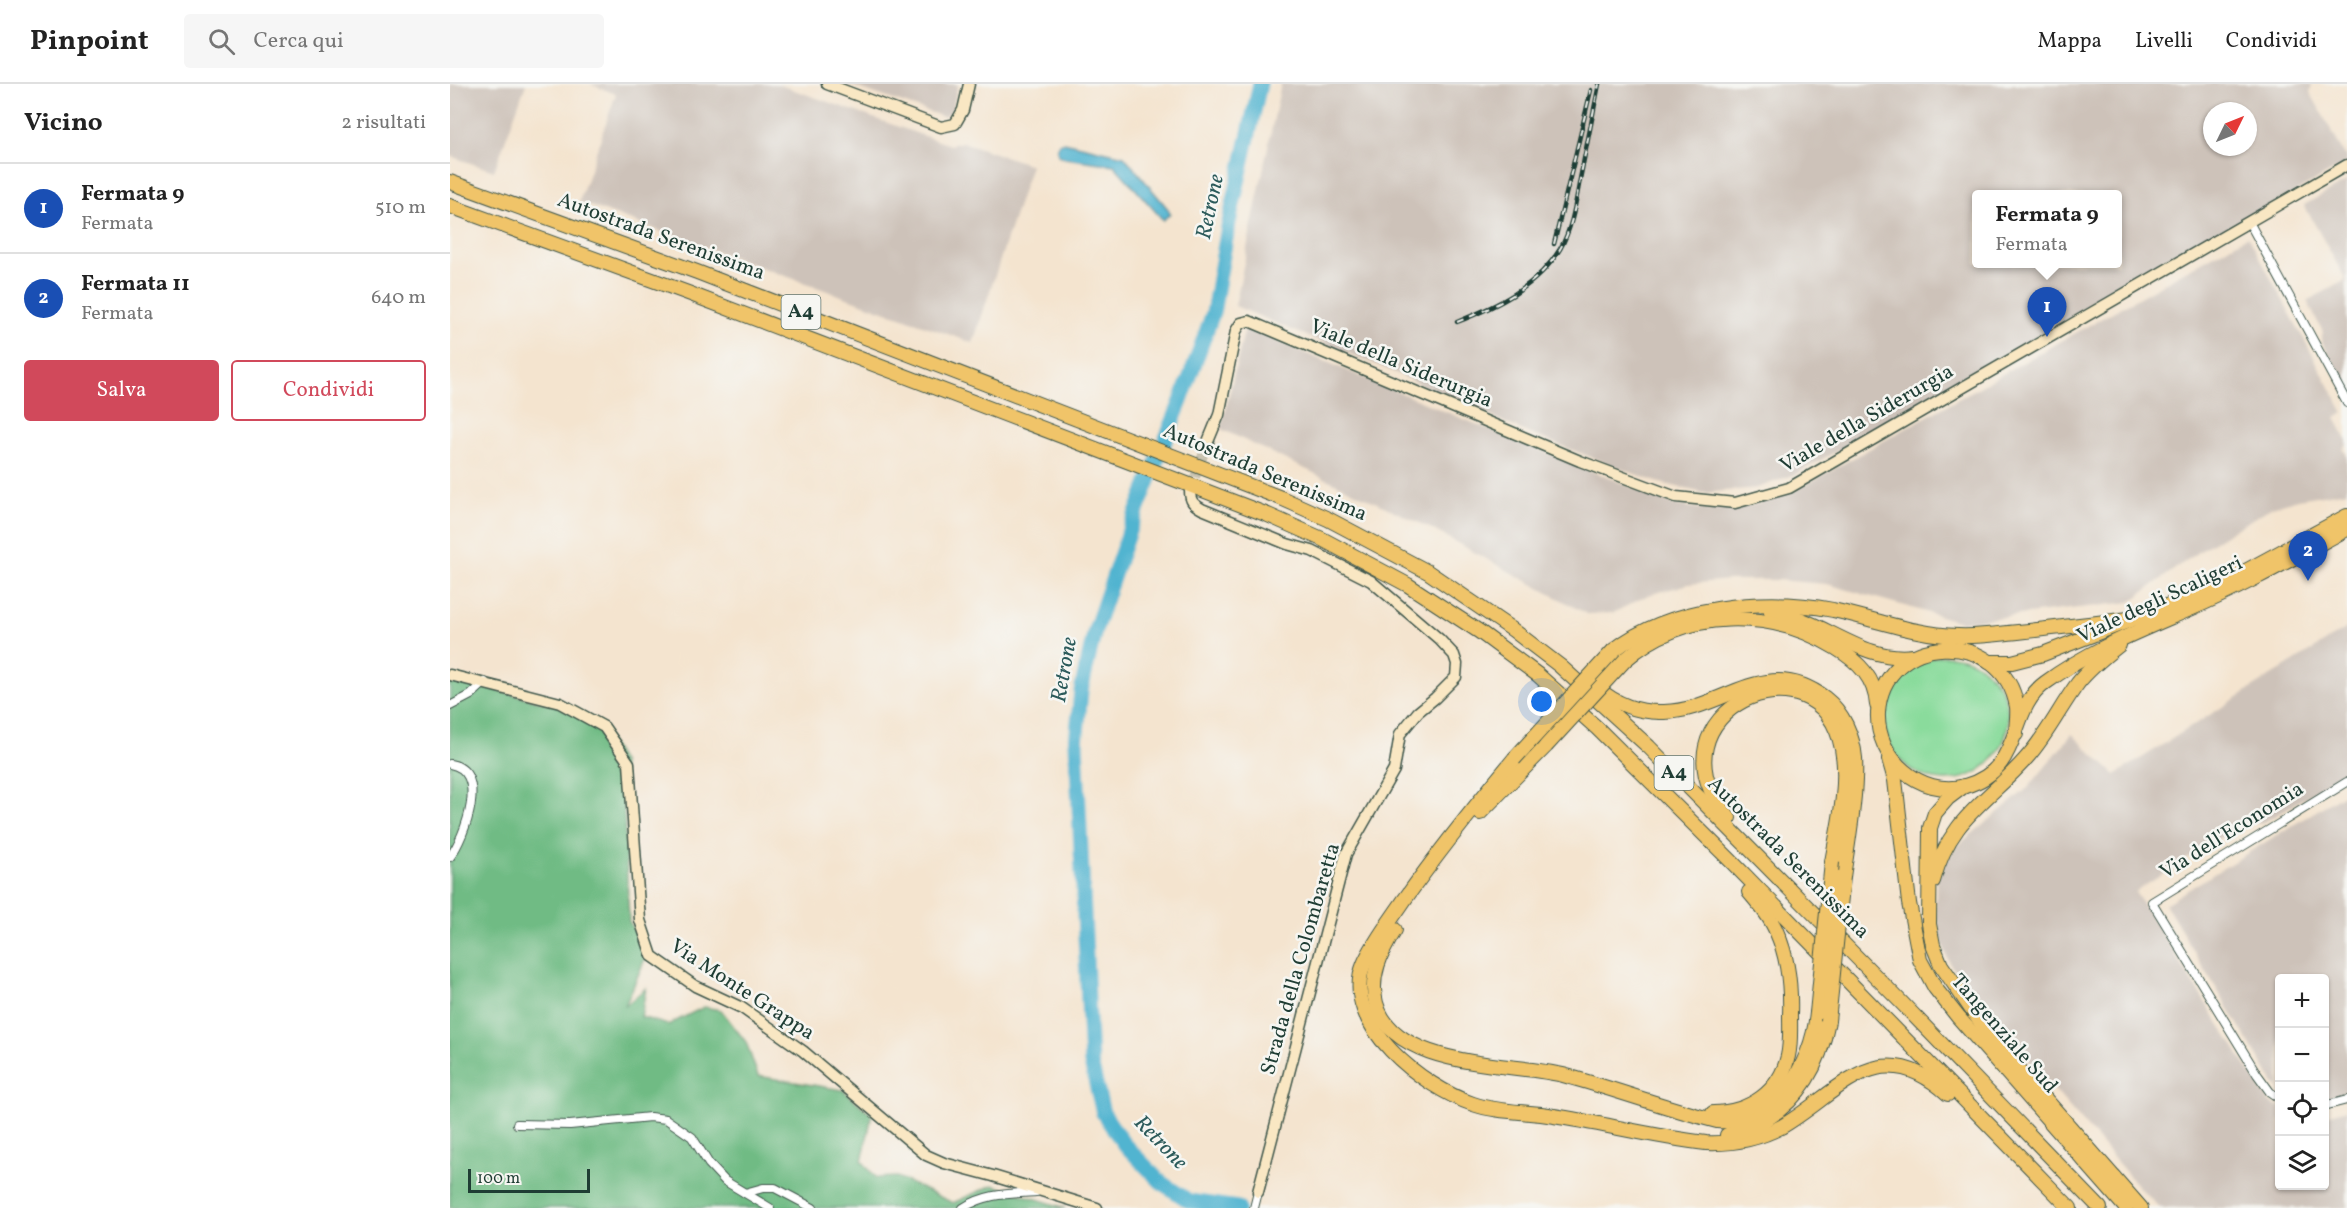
<!DOCTYPE html>
<html lang="it">
<meta charset="utf-8">
<style>
body{margin:0;font-family:Vollkorn,serif;background:#f6f6f6;color:#222}
.controls{position:absolute;right:18px;bottom:18px;display:grid;overflow:hidden;border-radius:6px;box-shadow:0 2px 4px #0004}
.controls button{width:54px;height:54px;display:grid;place-items:center;padding:0;border:0;border-bottom:2px solid #e0e0e0;background:#fff;color:#222;font:30px sans-serif}
.compass{position:absolute;left:1753px;top:18px;width:54px;height:54px;border-radius:50%;background:#fff;box-shadow:0 2px 4px #0004;rotate:47deg}
.scale{position:absolute;left:18px;bottom:15px;width:122px;box-sizing:border-box;padding-left:6px;border:3px solid #1f3d34;border-top:0;font-size:16px;line-height:21px;white-space:nowrap;color:#1f3d34;-webkit-text-stroke:4px #f6f6f2;paint-order:stroke}
.you{position:absolute;left:1092px;top:618px;width:21px;height:21px;margin:-15px;border:4px solid #fff;border-radius:50%;background:#1a73e8;box-shadow:0 0 0 9px #1a73e833}
.badge{display:grid;place-items:center;width:39px;height:39px;border-radius:50%;background:#d1495b;color:#fff;font-size:20px;font-weight:700}
.pin{position:absolute;translate:-50% -50px;filter:drop-shadow(0 2px 3px #0008)}
.pin::after{content:'';position:absolute;top:32px;width:21px;height:18px;background:inherit;clip-path:polygon(0 0,100% 0,50% 100%)}
.popup{position:absolute;left:1522px;top:106px;width:150px;height:78px;box-sizing:border-box;display:grid;place-content:center;border-radius:6px;background:#fff;filter:drop-shadow(0 2px 4px #0005);font-size:20px;white-space:nowrap;color:#767676}
.popup b{font-size:22px;color:#222}
.popup::after{content:'';position:absolute;left:50%;top:100%;margin-left:-12px;border:12px solid transparent;border-top-color:#fff}
.list{margin:0;padding:0;list-style:none}
h2{display:flex;justify-content:space-between;align-items:center;height:78px;margin:0;padding:0 24px;font-size:26px}
h2 small{font-size:20px;font-weight:400;color:#767676}
.list li{display:grid;grid-template-columns:39px 1fr auto;gap:18px;align-items:center;box-sizing:border-box;height:90px;padding:0 24px;border-top:2px solid #e0e0e0}
.list b{display:block;font-size:22px;white-space:nowrap}
.list p{margin:0;font-size:20px;white-space:nowrap;color:#767676}
.list em{font-size:20px;font-style:normal;color:#767676}
.actions{display:flex;gap:12px;padding:18px 24px}
.actions a{flex:1;padding:14px 0;border:2px solid #d1495b;border-radius:6px;text-align:center;font-size:21px;color:#d1495b}
.actions .main{background:#d1495b;color:#fff}
.icon{flex:none;width:33px;height:33px;fill:none;stroke:currentColor;stroke-width:2;stroke-linecap:round;stroke-linejoin:round}
.map{position:relative;flex:none;width:1897px;height:1124px;overflow:hidden}
header{display:flex;align-items:center;gap:36px;box-sizing:border-box;height:84px;padding:0 30px;background:#fff;border-bottom:2px solid #e0e0e0}
header strong{font-size:28px}
nav{display:flex;gap:33px;margin-inline-start:auto;font-size:21px}
.search{width:420px;height:54px;background:#f6f6f6;display:flex;align-items:center;gap:15px;box-sizing:border-box;padding:0 21px;border-radius:6px;color:#767676;font-size:22px}
main{display:flex}
aside{flex:1;background:#fff}
.map>svg:first-child{display:block}
.industrial{fill:#cdc2b9;fill-rule:evenodd}
.green{fill:#8adb9c;stroke:#548c68;stroke-width:1.5}
.forest{fill:#6fbb84;stroke:#477c5c;stroke-width:1.5}
.water{fill:#51b4d0;stroke:#387882;stroke-width:1.5}
.lines{fill:none;stroke-linecap:round;stroke-linejoin:round}
.river{stroke:#51b4d0;stroke-width:15}
.secondary-tunnel{stroke:#c9c3b0;stroke-width:10;stroke-dasharray:10 5;stroke-linecap:butt}
.street-casing{stroke:#3f564b;stroke-width:10}
.secondary-casing{stroke:#3f564b;stroke-width:13}
.highway-casing{stroke:#3f564b;stroke-width:16}
.street{stroke:#fff;stroke-width:8}
.secondary{stroke:#f9e7c3;stroke-width:10}
.highway{stroke:#f0c469;stroke-width:14}
.rail-casing{stroke:#1f3d34;stroke-width:4.5}
.rail{stroke:#f6f6f2;stroke-width:2;stroke-dasharray:7;stroke-linecap:butt}
.highway-bridge-casing{stroke:#3f564b;stroke-width:16;stroke-linecap:butt}
.highway-bridge{stroke:#f0c469;stroke-width:14}
.labels{text-anchor:middle;dominant-baseline:central;stroke-width:5;stroke-linejoin:round;paint-order:stroke}
.shield{fill:#f6f6f2;stroke:#60746d;stroke-width:1.5}
.shield-label{font-size:20px;font-weight:bold;fill:#1f3d34}
.street-label{font-size:21px;fill:#1f3d34;stroke:#f6f6f2}
.water-label{font-size:22px;font-style:italic;fill:#2c5b5b;stroke:#f6f6f2}
</style>
<header>
<strong>Pinpoint</strong>
<div class="search"><svg class="icon" aria-label="search" viewBox="0 0 24 24"><circle cx="10" cy="10" r="6"/><path d="M15 15l6 6"/></svg>Cerca qui</div>
<nav><a>Mappa</a><a>Livelli</a><a>Condividi</a></nav>
</header>
<main>
<aside>
<h2>Vicino<small>2 risultati</small></h2>
<ul class="list">
<li><span class="badge" style="background:#1a4fb4">1</span><div><b>Fermata 9</b><p>Fermata</p></div><em>510 m</em></li>
<li><span class="badge" style="background:#1a4fb4">2</span><div><b>Fermata 11</b><p>Fermata</p></div><em>640 m</em></li>
</ul>
<div class="actions"><a class="main">Salva</a><a>Condividi</a></div>
</aside>
<div class="map">
<svg width="1897" height="1124" viewBox="0 0 1897 1124">
<rect width="100%" height="100%" fill="#f6f6f2"/>
<filter id="ink" filterUnits="userSpaceOnUse"><feTurbulence type="fractalNoise" baseFrequency=".0167" numOctaves="2"/><feDisplacementMap in="SourceGraphic" scale="12" xChannelSelector="R" yChannelSelector="G"/><feConvolveMatrix kernelMatrix="1 2 1 2 8 2 1 2 1" color-interpolation-filters="sRGB"/></filter>
<filter id="wash" filterUnits="userSpaceOnUse"><feTurbulence type="fractalNoise" baseFrequency=".008" numOctaves="4" result="noise"/><feDisplacementMap in="SourceGraphic" scale="24" xChannelSelector="R" yChannelSelector="G"/><feGaussianBlur stdDeviation="1.35" result="paint"/><feColorMatrix in="noise" values="0 0 0 0 0 0 0 0 0 0 0 0 0 0 0 0 0 1.4 0 .05"/><feComposite in="paint" operator="in"/></filter>
<g filter="url(#wash)">
<rect width="100%" height="100%" fill="#f4e4cf"/>
<!-- industrial -->
<g class="industrial">
<path d="M0,0H76L44,87L0,72Z"/>
<path d="M140,0H327L500,61L512,58L581,81L523,259L129,118L166,10Z"/>
<path d="M397,0H508L503,23L500,29L494,33Z"/>
<path d="M831,0H1862L1860,8L1897,75V79L1346,390L1307,404L1253,409L1206,398L1078,349L941,287L785,222ZM1762,27H1798V63H1762ZM1526,110H1668V180H1526Z"/>
<path d="M1897,97V304L1871,256L1873,248L1857,217L1896,196L1854,121Z"/>
<path d="M1798,152L1894,329L1885,334L1897,356V361L1893,364L1897,372V407L1848,415L1822,423L1752,465L1680,518L1511,538L1377,500L1328,496H1277L1239,500L1198,511L1163,529L1137,530L980,444L771,345L795,244L1006,332L1226,421L1259,426L1307,420L1341,409Z"/>
<path d="M1897,544V688L1811,740L1798,736L1685,808L1819,1018L1829,1024L1830,1102H1874L1875,1032L1897,1025V1124H1710L1687,1101L1569,965L1545,940L1508,895L1497,873L1490,851L1486,832V793L1506,763L1578,704L1622,650L1665,691Z"/>
<path d="M1897,708V1007L1875,1015L1874,894H1830L1829,1004L1825,1001L1715,820Z"/>
</g>
<!-- green -->
<circle class="green" cx="1496" cy="634" r="62"/>
<!-- forest -->
<path class="forest" d="M0,594L108,622L152,645L172,678L179,837L197,870L175,922L196,904L191,933L218,941L254,923L271,926L296,958L308,992L393,1006L422,1031L412,1077L426,1094L447,1093L503,1119L543,1101L615,1124H0Z"/>
<!-- water -->
<path class="water" d="M614,58L674,72L718,125L720,130L713,136L664,81L615,74L608,71L607,65L609,60Z"/>
<g class="lines">
<!-- river -->
<path class="river" d="M788,1124L739,1117L712,1099L673,1059L653,1029L641,979L626,659L631,607L645,546L680,444L731,317L763,229L778,143L810,0"/>
</g>
</g>
<g filter="url(#ink)">
<g class="lines">
<!-- secondary-tunnel -->
<path class="secondary-tunnel" d="M740,407L757,360"/>
<defs>
<g id="street">
<path d="M1799,138L1897,319"/>
<path d="M0,622L21,611L35,598"/>
<path d="M0,680C40,687 15,752 0,773"/>
<path d="M1830,1015L1820,1008L1807,990L1702,818L1897,698"/>
<path d="M1874,1022L1897,1016"/>
<path d="M67,1040L120,1041L200,1033L216,1035L242,1053L259,1080L275,1097L320,1124"/>
<path d="M295,1109L313,1104H325L363,1124"/>
<path d="M513,1124C536,1109 559,1110 586,1108"/>
<path d="M804,1124L808,1108"/>
</g>
<g id="secondary">
<path d="M377,0L491,43L505,40L513,26L519,0"/>
<path d="M757,360L769,331L786,247L791,239L799,237L1130,377L1226,413L1285,419L1339,404L1897,81"/>
<path d="M740,407C740,417 743,420 752,425L837,460L862,467L921,497L989,555L1004,571L1007,580L1006,593L985,614L968,628L950,650L944,686L896,770L808,1108"/>
<path d="M0,591L110,619L154,643L179,679L190,836L202,872L245,902L292,924L353,967L476,1071L494,1079L543,1092L647,1124"/>
</g>
<g id="highway">
<path d="M0,98L247,188L831,414L878,435L978,488L1063,546L1110,582L1199,663L1450,917L1650,1124"/>
<path d="M0,122L238,209L818,431L872,455L958,501L1030,548L1088,591L1147,644L1280,776L1620,1124"/>
<path d="M1321,528C1371,533 1411,579 1463,572"/>
<path d="M1164,566C1220,522 1315,513 1383,526C1425,535 1466,551 1508,552C1528,553 1548,550 1568,548C1607,544 1646,539 1686,534"/>
<path d="M1175,576C1234,524 1321,524 1386,564C1409,578 1425,594 1427,621"/>
<path d="M1539,578H1562L1593,570L1732,516L1794,488L1897,432"/>
<path d="M1147,604C1166,620 1189,629 1214,628C1273,627 1316,569 1375,614C1393,628 1403,652 1405,674C1407,709 1398,758 1393,793"/>
<path d="M1566,650C1566,641 1568,632 1567,623C1553,542 1432,547 1428,629C1426,674 1470,714 1515,702C1575,685 1556,628 1595,599C1640,566 1689,547 1740,525C1794,502 1845,473 1897,445"/>
<path d="M1064,675C1026,721 989,767 955,815C941,836 924,857 914,880C889,940 975,1004 1023,1020C1049,1029 1078,1027 1104,1032C1155,1040 1205,1053 1256,1059C1281,1060 1308,1055 1331,1043C1390,1009 1427,946 1498,1010"/>
<path d="M1439,675L1445,696L1459,819L1470,876L1485,904L1508,933L1676,1124"/>
<path d="M1514,702L1498,714L1485,729L1480,744L1479,840L1483,861L1491,881L1531,939L1562,977L1691,1124"/>
<path d="M1030,729L1096,662"/>
<path d="M1279,734C1190,630 1369,548 1392,665C1399,701 1388,743 1382,778"/>
<path d="M1483,797C1500,732 1539,718 1579,671C1598,649 1611,622 1628,599C1639,585 1655,572 1669,561"/>
<path d="M945,846C931,868 919,893 926,919C944,985 1059,978 1113,991C1165,1005 1215,1024 1267,1037C1326,1041 1362,981 1367,929"/>
<path d="M1263,1029C1299,1029 1330,1008 1338,972C1341,959 1340,945 1340,931C1341,903 1339,876 1327,849C1321,834 1310,821 1299,808"/>
<path d="M1277,1051C1336,1036 1367,995 1378,937"/>
</g>
</defs>
<!-- street casing -->
<use href="#street" class="street-casing"/>
<!-- secondary casing -->
<use href="#secondary" class="secondary-casing"/>
<!-- highway casing -->
<use href="#highway" class="highway-casing"/>
<!-- street -->
<use href="#street" class="street"/>
<!-- secondary -->
<use href="#secondary" class="secondary"/>
<!-- highway -->
<use href="#highway" class="highway"/>
<defs>
<g id="rail">
<path d="M1104,160L1141,6"/>
<path d="M1007,238C1047,222 1087,203 1110,165C1123,143 1126,115 1131,90C1137,60 1143,30 1149,0"/>
</g>
</defs>
<!-- rail casing -->
<use href="#rail" class="rail-casing"/>
<!-- rail -->
<use href="#rail" class="rail"/>
<defs>
<g id="highway-bridge">
<path d="M1096,662L1175,576"/>
<path d="M1064,675L1164,566"/>
<path d="M1367,929L1382,778"/>
<path d="M1378,937L1393,793"/>
</g>
</defs>
<!-- highway-bridge casing -->
<use href="#highway-bridge" class="highway-bridge-casing"/>
<!-- highway-bridge -->
<use href="#highway-bridge" class="highway-bridge"/>
</g>
</g>
<g class="labels">
<!-- shield labels -->
<g class="shield">
<rect x="331.5" y="211" width="39" height="34" rx="4.5"/>
<rect x="1204.5" y="672" width="39" height="34" rx="4.5"/>
</g>
<g class="shield-label">
<text x="351" y="228">A4</text>
<text x="1224" y="689">A4</text>
</g>
<!-- street labels -->
<g class="street-label">
<text transform="translate(211 153) rotate(20)">Autostrada Serenissima</text>
<text transform="translate(951 280) rotate(23)">Viale della Siderurgia</text>
<text transform="translate(1417 335) rotate(-30)">Viale della Siderurgia</text>
<text transform="translate(815 389) rotate(23)">Autostrada Serenissima</text>
<text transform="translate(1710 516) rotate(-25)">Viale degli Scaligeri</text>
<text transform="translate(1782 747) rotate(-32)">Via dell'Economia</text>
<text transform="translate(1338 774) rotate(45)">Autostrada Serenissima</text>
<text transform="translate(851 875) rotate(-74)">Strada della Colombaretta</text>
<text transform="translate(292 906) rotate(33)">Via Monte Grappa</text>
<text transform="translate(1554 950) rotate(49)">Tangenziale Sud</text>
</g>
<!-- water labels -->
<g class="water-label">
<text transform="translate(761 123) rotate(-78)">Retrone</text>
<text transform="translate(615 586) rotate(-80)">Retrone</text>
<text transform="translate(710 1059) rotate(46)">Retrone</text>
</g>
</g>
</svg>
<div class="controls">
<button>+</button>
<button>−</button>
<button><svg class="icon" aria-label="locate" viewBox="0 0 24 24"><circle cx="12" cy="12" r="6"/><path d="M12 2v4M12 18v4M2 12h4M18 12h4"/></svg></button>
<button><svg class="icon" aria-label="layers" viewBox="0 0 24 24"><path d="M12 4l9 5-9 5-9-5zM3 14l9 5 9-5"/></svg></button>
</div>
<svg class="compass" viewBox="-18 -18 36 36"><path d="M0-13l5 13h-10z" fill="#e53935"/><path d="M0 13l5-13h-10z" fill="#767676"/></svg>
<div class="scale">100 m</div>
<div class="you"></div>
<div class="pin badge" style="left:1597px;top:253px;background:#1a4fb4">1</div>
<div class="popup"><b>Fermata 9</b>Fermata</div>
<div class="pin badge" style="left:1858px;top:497px;background:#1a4fb4">2</div>
</div>
</main>
